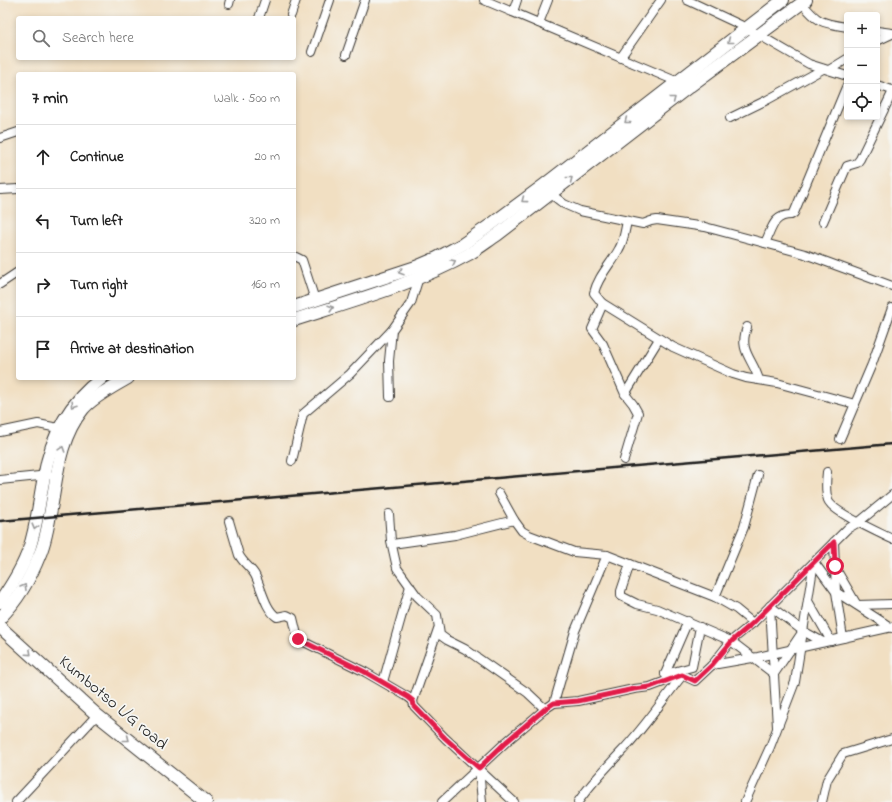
<!DOCTYPE html>
<meta charset="utf-8">
<style>
body{margin:0;font-family:"Indie Flower",sans-serif;background:#f2f2f2;color:#222}
.controls{position:absolute;right:12px;top:12px;display:grid;overflow:hidden;border-radius:4px;box-shadow:0 2px 6px #0003}
.controls button{width:36px;height:36px;display:grid;place-items:center;padding:0;border:0;border-bottom:1px solid #e0e0e0;background:#fff;color:#222;font:20px sans-serif}
.stop{position:absolute;width:12px;height:12px;margin:-9px;border:3px solid #e11d48;border-radius:50%;background:#fff}
.stop.end{background:#e11d48;border-color:#fff;box-shadow:0 1px 4px #0008}
.list{margin:0;padding:0;list-style:none}
h2{display:flex;justify-content:space-between;align-items:center;height:52px;margin:0;padding:0 16px;font-size:17px}
h2 small{font-size:13px;font-weight:400;color:#767676}
.list li{display:grid;grid-template-columns:26px 1fr auto;gap:12px;align-items:center;box-sizing:border-box;height:64px;padding:0 16px;border-top:1px solid #e0e0e0}
.list b{display:block;font-size:15px;white-space:nowrap}
.list em{font-size:13px;font-style:normal;color:#767676}
.icon{flex:none;width:22px;height:22px;fill:none;stroke:currentColor;stroke-width:2;stroke-linecap:round;stroke-linejoin:round}
.map{position:relative;flex:none;width:892px;height:802px;overflow:hidden}
.search{position:absolute;background:#fff;box-shadow:0 2px 6px #0003;left:16px;top:16px;width:280px;height:44px;display:flex;align-items:center;gap:10px;box-sizing:border-box;padding:0 14px;border-radius:4px;color:#767676;font-size:15px}
.panel{position:absolute;background:#fff;box-shadow:0 2px 6px #0003;left:16px;top:72px;width:280px;height:308px;border-radius:4px}
.map>svg:first-child{display:block}
.lines{fill:none;stroke-linecap:round;stroke-linejoin:round}
.minor-casing{stroke:#3c3935;stroke-width:10}
.secondary-casing{stroke:#3c3935;stroke-width:14}
.minor{stroke:#fff;stroke-width:8}
.secondary{stroke:#fff;stroke-width:12}
.rail{stroke:#1c1c1c;stroke-width:2.5}
.oneway{stroke:#999}
.route{stroke:#e11d48;stroke-width:5}
.labels{text-anchor:middle;dominant-baseline:central;stroke-width:3.5;stroke-linejoin:round;paint-order:stroke}
.street-label{font-size:17px;fill:#1c1c1c;stroke:#f6f6f2}
</style>
<div class="map">
<svg width="892" height="802" viewBox="0 0 892 802">
<rect width="100%" height="100%" fill="#f6f6f2"/>
<filter id="ink" filterUnits="userSpaceOnUse"><feTurbulence type="fractalNoise" baseFrequency=".025" numOctaves="2"/><feDisplacementMap in="SourceGraphic" scale="8" xChannelSelector="R" yChannelSelector="G"/><feConvolveMatrix kernelMatrix="1 2 1 2 8 2 1 2 1" color-interpolation-filters="sRGB"/></filter>
<filter id="wash" filterUnits="userSpaceOnUse"><feTurbulence type="fractalNoise" baseFrequency=".012" numOctaves="4" result="noise"/><feDisplacementMap in="SourceGraphic" scale="16" xChannelSelector="R" yChannelSelector="G"/><feGaussianBlur stdDeviation="0.9" result="paint"/><feColorMatrix in="noise" values="0 0 0 0 0 0 0 0 0 0 0 0 0 0 0 0 0 1.4 0 .05"/><feComposite in="paint" operator="in"/></filter>
<g filter="url(#wash)">
<rect width="100%" height="100%" fill="#f1dfc2"/>
</g>
<g filter="url(#ink)">
<g class="lines">
<defs>
<g id="minor">
<path d="M484,0L678,82"/>
<path d="M687,0L747,28L809,64L847,76"/>
<path d="M802,3C818,23 822,23 847,27"/>
<path d="M229,4L230,0"/>
<path d="M513,12L517,0"/>
<path d="M291,15L296,0"/>
<path d="M259,18L265,0"/>
<path d="M539,23L548,0"/>
<path d="M877,31L892,33"/>
<path d="M877,41L892,34"/>
<path d="M312,52L330,0"/>
<path d="M346,55L365,0"/>
<path d="M621,57L661,0"/>
<path d="M829,70L847,59"/>
<path d="M877,85L892,90"/>
<path d="M730,118L767,100L823,69"/>
<path d="M0,138L18,132"/>
<path d="M0,190L18,189"/>
<path d="M551,194L564,204L580,211L643,224L651,221L657,220L705,227L772,245L805,254L892,286"/>
<path d="M823,222L847,166L857,163L860,159L892,93"/>
<path d="M765,243C772,229 773,215 791,215L794,213L847,85"/>
<path d="M294,256L302,260L315,300"/>
<path d="M0,284L18,272"/>
<path d="M602,303L673,347L733,374L746,378L777,383L855,404"/>
<path d="M747,327C738,352 753,358 759,380"/>
<path d="M625,394L659,339"/>
<path d="M390,397L389,361L392,330L411,303L419,277"/>
<path d="M0,432L38,424L58,428"/>
<path d="M840,439L872,364L892,308"/>
<path d="M624,460L638,413L633,404L625,394L603,344L592,329L602,306V303L594,293C598,276 611,264 619,249C624,241 625,230 627,221"/>
<path d="M292,461L303,414L350,374L392,330"/>
<path d="M827,472C826,481 825,491 828,500C832,512 880,533 892,539"/>
<path d="M0,480L49,475"/>
<path d="M499,493L514,520L522,531L529,535L574,552L607,555L715,597L736,609L753,623"/>
<path d="M389,514L391,541L397,568L417,596L437,615L440,635L447,640L465,649L528,693L545,709"/>
<path d="M229,521L239,555C243,563 251,568 255,575C262,589 265,609 277,617L287,615L293,618L298,639L365,672L408,697L413,701L414,706L445,738L514,802"/>
<path d="M834,542L836,592L892,628"/>
<path d="M392,544L455,535L514,520"/>
<path d="M814,562L836,592L843,638"/>
<path d="M630,564L621,591V596L637,604L657,609L731,641L774,674L803,631L770,606"/>
<path d="M836,569L857,605L892,604"/>
<path d="M715,597L744,527L758,475"/>
<path d="M808,601L831,641"/>
<path d="M770,606L777,727"/>
<path d="M803,631L823,642"/>
<path d="M712,665L758,657L892,627"/>
<path d="M665,674L692,667L700,627"/>
<path d="M665,674L688,621"/>
<path d="M383,682L410,586"/>
<path d="M413,701L438,629"/>
<path d="M554,703L575,631L607,555"/>
<path d="M479,768L482,802"/>
<path d="M16,802L97,715"/>
<path d="M442,802L506,742L545,709L554,703L578,701L634,689L650,687L682,675L695,681L712,665L731,641L753,623L847,529L859,522L892,495"/>
<path d="M578,802C591,783 606,768 622,751C644,728 662,701 682,676"/>
<path d="M745,802L770,747L795,682L814,562"/>
<path d="M822,802L827,780L843,754L892,739"/>
</g>
<g id="secondary">
<path d="M294,307L416,267L437,258L463,244L489,226L544,185L783,0"/>
<path d="M294,320C353,301 415,284 469,254C479,248 488,241 497,235L686,89L806,0"/>
<path d="M0,602C11,586 23,568 29,549C37,526 39,501 44,477C51,436 68,403 102,378"/>
<path d="M0,618C18,600 31,577 40,554C47,538 50,514 53,497C58,466 62,435 83,409C93,397 114,386 128,378"/>
<path d="M0,627L97,715L206,802"/>
</g>
</defs>
<!-- minor casing -->
<use href="#minor" class="minor-casing"/>
<!-- secondary casing -->
<use href="#secondary" class="secondary-casing"/>
<!-- minor -->
<use href="#minor" class="minor"/>
<!-- secondary -->
<use href="#secondary" class="secondary"/>
<!-- rail -->
<path class="rail" d="M0,521L892,444"/>
</g>
<!-- one-way arrows -->
<defs><path id="oneway-chevron" d="M-2-3.5L2.5 0L-2 3.5" fill="none" stroke-width="1.6" stroke-linecap="round" stroke-linejoin="round"/></defs>
<g class="oneway">
<use href="#oneway-chevron" transform="translate(730 41) rotate(142)"/>
<use href="#oneway-chevron" transform="translate(673 99) rotate(-38)"/>
<use href="#oneway-chevron" transform="translate(627 121) rotate(142)"/>
<use href="#oneway-chevron" transform="translate(570 179) rotate(-38)"/>
<use href="#oneway-chevron" transform="translate(524 200) rotate(143)"/>
<use href="#oneway-chevron" transform="translate(453 262) rotate(-26)"/>
<use href="#oneway-chevron" transform="translate(401 272) rotate(161)"/>
<use href="#oneway-chevron" transform="translate(331 308) rotate(-18)"/>
<use href="#oneway-chevron" transform="translate(74 405) rotate(124)"/>
<use href="#oneway-chevron" transform="translate(62 449) rotate(-72)"/>
<use href="#oneway-chevron" transform="translate(35 527) rotate(105)"/>
<use href="#oneway-chevron" transform="translate(24 587) rotate(-59)"/>
<use href="#oneway-chevron" transform="translate(29 653) rotate(42)"/>
<use href="#oneway-chevron" transform="translate(127 739) rotate(38)"/>
</g>
</g>
<g class="lines" filter="url(#ink)">
<!-- route -->
<path class="route" d="M298,639L365,672L408,697L413,701L414,706L445,738L479,768L506,742L545,709L554,703L578,701L634,689L650,687L682,675L695,681L712,665L732,641L753,623L834,542L835,566"/>
</g>
<g class="labels">
<!-- street labels -->
<g class="street-label">
<text transform="translate(113 703) rotate(40)">Kumbotso L/G road</text>
</g>
</g>
</svg>
<div class="controls">
<button>+</button>
<button>−</button>
<button><svg class="icon" aria-label="locate" viewBox="0 0 24 24"><circle cx="12" cy="12" r="6"/><path d="M12 2v4M12 18v4M2 12h4M18 12h4"/></svg></button>
</div>
<div class="stop" style="left:835px;top:566px"></div>
<div class="stop end" style="left:298px;top:639px"></div>
<div class="search"><svg class="icon" aria-label="search" viewBox="0 0 24 24"><circle cx="10" cy="10" r="6"/><path d="M15 15l6 6"/></svg>Search here</div>
<section class="panel">
<h2>7 min<small>Walk · 500 m</small></h2>
<ul class="list">
<li><svg class="icon" aria-label="ahead" viewBox="0 0 24 24"><path d="M12 20V5M6 11l6-6 6 6"/></svg><div><b>Continue</b></div><em>20 m</em></li>
<li><svg class="icon" aria-label="left" viewBox="0 0 24 24"><path d="M17 20v-9H6M10 6l-5 5 5 5"/></svg><div><b>Turn left</b></div><em>320 m</em></li>
<li><svg class="icon" aria-label="right" viewBox="0 0 24 24"><path d="M7 20v-9h11M14 6l5 5-5 5"/></svg><div><b>Turn right</b></div><em>160 m</em></li>
<li><svg class="icon" aria-label="arrive" viewBox="0 0 24 24"><path d="M6 21V4h12l-3 4 3 4H6"/></svg><div><b>Arrive at destination</b></div></li>
</ul>
</section>
</div>
